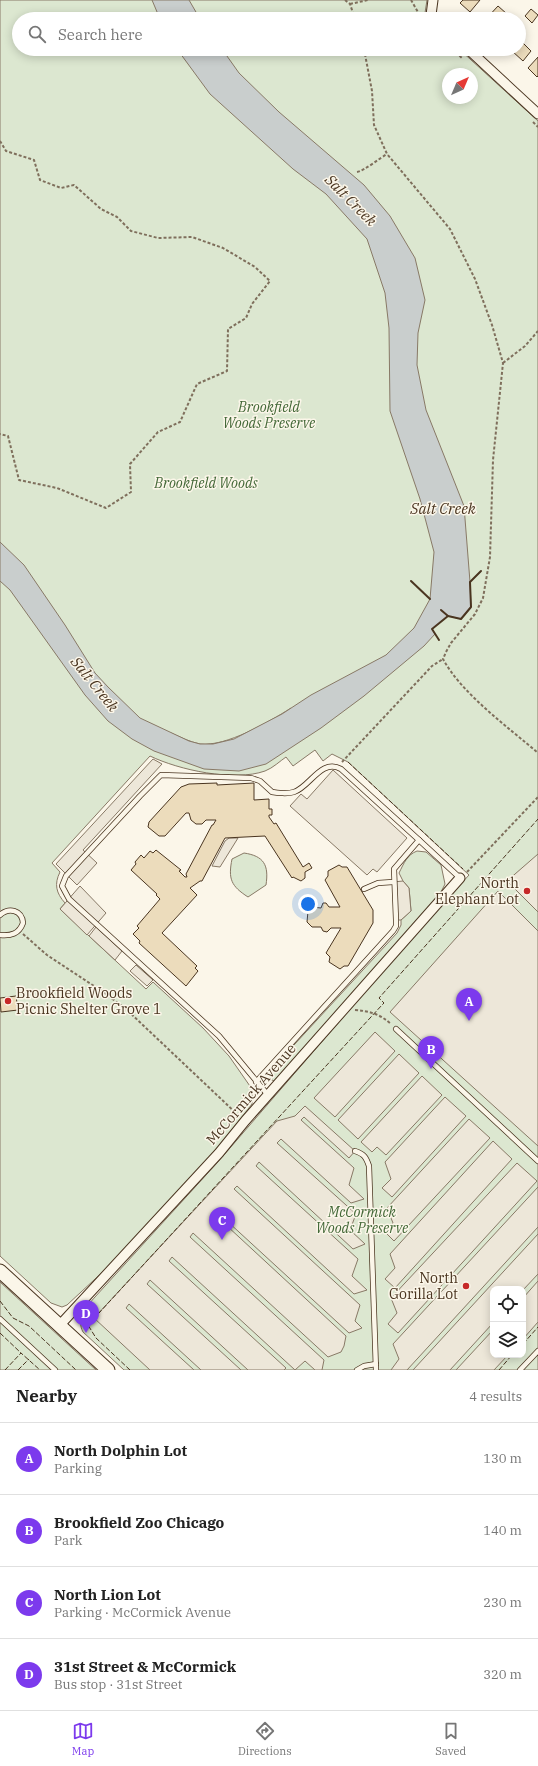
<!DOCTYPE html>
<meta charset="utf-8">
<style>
body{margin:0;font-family:"IBM Plex Serif",serif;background:#f2f2f2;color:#222}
.controls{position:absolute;right:12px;bottom:12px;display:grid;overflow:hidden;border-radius:8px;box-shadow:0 2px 10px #0003}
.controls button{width:36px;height:36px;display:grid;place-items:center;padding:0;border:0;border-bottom:1px solid #e0e0e0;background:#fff;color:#222;font:20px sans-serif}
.compass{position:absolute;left:442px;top:68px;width:36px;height:36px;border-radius:50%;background:#fff;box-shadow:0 2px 10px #0003;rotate:44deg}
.you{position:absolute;left:308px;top:904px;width:14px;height:14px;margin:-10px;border:3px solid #fff;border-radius:50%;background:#1a73e8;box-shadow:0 0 0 6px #1a73e833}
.badge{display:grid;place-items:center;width:26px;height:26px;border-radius:50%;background:#7c3aed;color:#fff;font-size:13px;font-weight:700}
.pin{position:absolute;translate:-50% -33px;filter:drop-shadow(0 1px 2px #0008)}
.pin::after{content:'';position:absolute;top:21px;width:14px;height:12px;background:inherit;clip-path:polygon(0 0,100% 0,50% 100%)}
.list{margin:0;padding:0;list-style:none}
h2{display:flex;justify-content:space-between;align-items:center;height:52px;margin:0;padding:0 16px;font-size:17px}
h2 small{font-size:13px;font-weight:400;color:#767676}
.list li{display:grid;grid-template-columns:26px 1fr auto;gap:12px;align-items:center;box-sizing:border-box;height:72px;padding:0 16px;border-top:1px solid #e0e0e0}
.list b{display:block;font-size:15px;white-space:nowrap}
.list p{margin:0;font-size:13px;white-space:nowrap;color:#767676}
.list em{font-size:13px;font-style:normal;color:#767676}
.icon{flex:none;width:22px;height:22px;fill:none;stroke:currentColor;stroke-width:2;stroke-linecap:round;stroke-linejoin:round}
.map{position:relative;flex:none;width:538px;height:1370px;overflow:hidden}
.search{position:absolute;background:#fff;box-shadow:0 2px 10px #0003;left:12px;right:12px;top:12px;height:44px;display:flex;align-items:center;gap:10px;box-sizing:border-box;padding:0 14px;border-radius:22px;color:#767676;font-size:15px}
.sheet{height:340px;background:#fff}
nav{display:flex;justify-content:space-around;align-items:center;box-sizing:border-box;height:56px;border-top:1px solid #e0e0e0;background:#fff;font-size:11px;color:#767676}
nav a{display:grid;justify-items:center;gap:2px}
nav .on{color:#7c3aed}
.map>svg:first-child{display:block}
.green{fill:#dce7d0;stroke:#887966;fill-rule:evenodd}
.parking{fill:#ede7d9;stroke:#887966}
.water{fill:#c9cecd;stroke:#887966}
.building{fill:#ecdcbc;stroke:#4a3520}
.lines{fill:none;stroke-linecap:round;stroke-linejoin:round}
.lane-casing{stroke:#4a3520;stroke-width:6}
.street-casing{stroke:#4a3520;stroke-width:11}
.secondary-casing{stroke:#4a3520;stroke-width:15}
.path{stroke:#7f6f5c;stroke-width:2;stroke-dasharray:3 2;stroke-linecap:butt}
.lane{stroke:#fbf6e9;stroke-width:4.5}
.street{stroke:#fbf6e9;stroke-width:9}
.secondary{stroke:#fbf6e9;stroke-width:13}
.fence{stroke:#4a3520;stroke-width:1;stroke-dasharray:5 2;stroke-linecap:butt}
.wall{stroke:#4a3520;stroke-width:2}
.poi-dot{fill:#c62828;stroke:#fbf6e9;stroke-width:1.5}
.labels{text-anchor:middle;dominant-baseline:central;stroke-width:3;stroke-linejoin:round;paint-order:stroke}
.park-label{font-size:14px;font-style:italic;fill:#436837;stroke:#fbf6e9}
.poi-label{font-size:14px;fill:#4a3520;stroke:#fbf6e9;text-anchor:end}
.street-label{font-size:14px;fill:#4a3520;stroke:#fbf6e9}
.water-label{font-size:15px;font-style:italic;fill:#4a3520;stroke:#fbf6e9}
</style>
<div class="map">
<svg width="538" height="1370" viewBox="0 0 538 1370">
<rect width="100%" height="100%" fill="#fbf6e9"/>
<!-- green -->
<g class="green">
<path d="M0,0H427L425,13L427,19H19V49H459L538,121V1370H124L83,1332C76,1319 86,1307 95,1297L217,1163L402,949L469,875L348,762L332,754L323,761L315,750L293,766L286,757C280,761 273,768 265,771C234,782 179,770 150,756L52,863L60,872C54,884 56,893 65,903L60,909L146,989L153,982L203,1028L229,1056L252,1089V1104L218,1148L122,1254L67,1305L62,1307L51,1303L0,1256ZM448,74H472V98H448ZM291,708L315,731L155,751L171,733C180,737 190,742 200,744C226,747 269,722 291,708ZM493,1289H523V1355H493Z"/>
<path d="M417,851L426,852L441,865L445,884L439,896L274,1081L270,1079L271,1070L397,933L401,925V920L411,911L409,888L403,881L399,873C404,863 407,855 417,851Z"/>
<path d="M244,853C264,856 269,865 266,885L248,897C231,886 228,879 232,859Z"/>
<path d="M0,1282L96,1370H0Z"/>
</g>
<!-- parking -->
<g class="parking">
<path d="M153,759L162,764L83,850L97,863L77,885L56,864Z"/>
<path d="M333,770L407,838L377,872L373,869L367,875L290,806L301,794L307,799Z"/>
<path d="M229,838H238L220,867L212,866L225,841Z"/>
<path d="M538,854V912L507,881Z"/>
<path d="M403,881L409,888L411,911L401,920H396L393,882Z"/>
<path d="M80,886L106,913L87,935L60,909Z"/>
<path d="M498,891L538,931V1146L390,1012Z"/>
<path d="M96,927L122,951L115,960L89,936Z"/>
<path d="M136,965L153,980L147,986L130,971Z"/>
<path d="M375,1032L395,1051L335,1117L314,1098Z"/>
<path d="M399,1054L419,1073L358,1139L338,1120Z"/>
<path d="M422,1076L442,1095L386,1155L377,1147L372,1152L361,1142Z"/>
<path d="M445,1097L466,1116L392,1197L382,1188L391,1179L385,1162Z"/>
<path d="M305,1106L355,1151L349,1158L304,1117L301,1120L354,1168L349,1185L364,1199L351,1203L281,1139L277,1143L356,1214L350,1230L365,1244L353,1249L259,1162L256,1166L358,1259L352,1276L367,1290L354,1294L237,1186L234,1189L360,1305L355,1321L362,1328L349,1333L215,1210L213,1213L346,1336L344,1346L341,1352L328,1357L193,1233L190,1237L324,1360L322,1370H315L305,1361L295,1370L172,1257L169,1261L286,1368L284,1370H248L150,1280L147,1284L241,1370H201L129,1304L126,1308L194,1370H150L94,1318L277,1121L295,1116Z"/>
<path d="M469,1119L490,1138L394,1241L385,1232L393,1223L387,1208Z"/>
<path d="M493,1141L512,1159L395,1288L385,1279L395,1268L390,1254Z"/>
<path d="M517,1163L537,1181L398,1333L388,1324L397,1313L391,1298Z"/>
<path d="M538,1187V1227L407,1370H391L399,1359L393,1344Z"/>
<path d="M538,1234V1274L523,1290V1289H493V1323L450,1370H413Z"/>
<path d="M538,1281V1322L523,1339V1298Z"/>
<path d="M493,1330V1355H508L494,1370H456Z"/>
</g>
<!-- water -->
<g class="water">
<path d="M152,0H189L200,19H160Z"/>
<path d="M177,49H222L239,73L279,112L364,185L390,216L415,258L425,300L418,333L417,365L426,410L464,506L470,582L471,607L461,619L448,616L432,629L435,634L424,646L364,696L321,728L266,764L239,771L204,769L154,751L132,739L108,721L85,695L10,590L0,581V542L24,565L65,625L95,673L108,687L140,718L189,741L200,744H213L234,739L282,714L311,695L386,655L414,628L430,599L434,552L420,499L390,411L389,328L385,293L367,239L326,194L293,169L210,94Z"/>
</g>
<!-- building -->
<g class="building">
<path d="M463,0H480L470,12L460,3Z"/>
<path d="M498,6L507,14L502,19H486Z"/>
<path d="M531,9L538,15L532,23L525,16Z"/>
<path d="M521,41L531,51L523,61L512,51L513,49H519V43Z"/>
<path d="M538,57V76L537,77L528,68Z"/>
<path d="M217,783V785L254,783V800L269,799V809H272V815H269V817L274,824L276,823L303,867L309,863L312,868L305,872V878L301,881L293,877L292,878L265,836L225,838L202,881H200L190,888L197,895L162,933L197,966L195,968L198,971L186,986L139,943L140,941L133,934L139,928L137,926L160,899L156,895L157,894L131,870L136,864L135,862L141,855L144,858L150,851L153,853L156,850L181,870L179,871L185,877H187L186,874L212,825H213L216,820H206L202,824H196L191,820L189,813H186L165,836H159L148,827L149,822L181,787L189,784Z"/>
<path d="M339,865L342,867H347L373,910V923L348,966H344L340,969L329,962L330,957L326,953L341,928H331L327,932L323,931L321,927H312L307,922L308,911L312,907L321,908L323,903H326L329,907H340L325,880L328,876V871Z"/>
<path d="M16,996L18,1010L1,1012L0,998Z"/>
</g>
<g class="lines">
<defs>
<g id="lane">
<path d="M364,889L378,883L393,882"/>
<path d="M0,915C9,907 22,910 23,923C19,934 11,936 0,935"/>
<path d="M396,1029L538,1161"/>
<path d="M256,1082L393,931L396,926V920L394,869L419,840L460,878"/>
<path d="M268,1095L219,1036L69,899L62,886L66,876L140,796L161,775L251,778L260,781L272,792C277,793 288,794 294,792C310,787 321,758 341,769L419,840"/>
<path d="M355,1151C364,1154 366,1157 369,1166L376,1370"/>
<path d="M0,1319L55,1370"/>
<path d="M357,1370L364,1366L376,1364"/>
<path d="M520,1370L538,1351"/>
</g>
<g id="street">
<path d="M433,0L431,15L436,19"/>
<path d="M468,49L538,114"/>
<path d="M59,1326L219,1153L245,1121L460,878"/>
</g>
<path id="secondary" d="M0,1271L108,1370"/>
</defs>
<!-- lane casing -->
<use href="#lane" class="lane-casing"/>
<!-- street casing -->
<use href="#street" class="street-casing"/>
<!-- secondary casing -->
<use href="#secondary" class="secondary-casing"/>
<!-- path -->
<g class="path">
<path d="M345,0L350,4L355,19"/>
<path d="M411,0L422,19"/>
<path d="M350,4L368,0"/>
<path d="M364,49L372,91L374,125L387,154L450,229L475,279L492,325L503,363L493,460L490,557L483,598L475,614L451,643L446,652L443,659C462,694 508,727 538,753"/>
<path d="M452,49L462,58"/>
<path d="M533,122L538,127"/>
<path d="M0,141L6,151L34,160L40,180L61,188L74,185L101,209L117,217L131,231L158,238L192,237L223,248L255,267L270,281L252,304L246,318L228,329L227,371L197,384L180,422L158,432L130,464L131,492L106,508L57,488L19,480L8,436L0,434"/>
<path d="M357,172C364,171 380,158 387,154"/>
<path d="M503,363L525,346L538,331"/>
<path d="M342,762L432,666L443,659"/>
<path d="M467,872L538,797"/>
<path d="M23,934L47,955L106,994L127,1010L238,1115"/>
<path d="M355,1010C369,1011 380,1014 391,1024"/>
</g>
<!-- lane -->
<use href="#lane" class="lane"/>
<!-- street -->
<use href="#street" class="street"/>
<!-- secondary -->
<use href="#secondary" class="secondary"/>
<!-- fence -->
<g class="fence">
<path d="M348,762L463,869"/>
<path d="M0,1301L13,1318L29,1326L76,1370"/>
<path d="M0,1333L21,1353"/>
<path d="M523,1344L538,1327"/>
<path d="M5,1370L21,1353L40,1370"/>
<path d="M18,1370L29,1359"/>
<path d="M130,1370L96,1338L88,1325L382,1005L384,1003L379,998L538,819"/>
<path d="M499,1370L512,1355"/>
</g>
<!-- wall -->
<g class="wall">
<path d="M411,581L430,599"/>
<path d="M441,610L448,616L461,619L471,607L470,582L481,571"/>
<path d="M439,640L432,629L448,616"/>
</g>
</g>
<!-- markers -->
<g class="poi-dot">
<circle cx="527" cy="891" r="4"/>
<circle cx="8" cy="1001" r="4"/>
<circle cx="466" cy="1286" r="4"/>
</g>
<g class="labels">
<!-- park labels -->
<g class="park-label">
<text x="269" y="407">Brookfield<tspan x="269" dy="16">Woods Preserve</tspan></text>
<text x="206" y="483">Brookfield Woods</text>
<text x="362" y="1212">McCormick<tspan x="362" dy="16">Woods Preserve</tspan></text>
</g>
<!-- poi labels -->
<g class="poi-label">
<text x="519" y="883">North<tspan x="519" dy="16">Elephant Lot</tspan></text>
<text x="16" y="993" text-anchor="start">Brookfield Woods<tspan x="16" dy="16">Picnic Shelter Grove 1</tspan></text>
<text x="458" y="1278">North<tspan x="458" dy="16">Gorilla Lot</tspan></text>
</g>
<!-- street labels -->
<g class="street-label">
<text transform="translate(251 1094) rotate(-49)">McCormick Avenue</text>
</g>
<!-- water labels -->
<g class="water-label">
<text transform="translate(351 200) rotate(45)">Salt Creek</text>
<text x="443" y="508">Salt Creek</text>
<text transform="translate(95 684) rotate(51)">Salt Creek</text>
</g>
</g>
</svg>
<div class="controls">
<button><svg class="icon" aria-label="locate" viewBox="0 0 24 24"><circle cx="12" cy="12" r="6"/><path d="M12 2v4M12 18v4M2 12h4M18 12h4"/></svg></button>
<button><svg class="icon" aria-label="layers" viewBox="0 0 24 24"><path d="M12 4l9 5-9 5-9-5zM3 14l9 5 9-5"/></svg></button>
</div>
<svg class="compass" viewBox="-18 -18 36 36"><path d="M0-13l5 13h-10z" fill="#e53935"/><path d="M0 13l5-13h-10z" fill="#767676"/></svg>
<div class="you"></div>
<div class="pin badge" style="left:469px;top:1021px">A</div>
<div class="pin badge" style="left:431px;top:1069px">B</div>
<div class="pin badge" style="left:222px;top:1240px">C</div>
<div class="pin badge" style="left:86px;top:1333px">D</div>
<div class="search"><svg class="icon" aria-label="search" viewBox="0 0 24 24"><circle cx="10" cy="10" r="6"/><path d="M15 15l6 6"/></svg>Search here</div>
</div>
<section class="sheet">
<h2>Nearby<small>4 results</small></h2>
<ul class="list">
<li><span class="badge">A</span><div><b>North Dolphin Lot</b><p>Parking</p></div><em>130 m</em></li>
<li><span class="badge">B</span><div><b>Brookfield Zoo Chicago</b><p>Park</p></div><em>140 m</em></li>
<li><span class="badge">C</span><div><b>North Lion Lot</b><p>Parking · McCormick Avenue</p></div><em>230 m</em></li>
<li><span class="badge">D</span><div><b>31st Street &amp; McCormick</b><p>Bus stop · 31st Street</p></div><em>320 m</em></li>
</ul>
</section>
<nav>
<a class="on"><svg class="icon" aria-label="map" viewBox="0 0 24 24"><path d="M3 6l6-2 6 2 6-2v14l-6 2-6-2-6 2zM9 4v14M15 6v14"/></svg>Map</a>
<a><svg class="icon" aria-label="directions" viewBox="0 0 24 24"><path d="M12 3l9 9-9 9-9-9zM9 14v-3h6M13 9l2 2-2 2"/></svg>Directions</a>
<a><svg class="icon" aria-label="saved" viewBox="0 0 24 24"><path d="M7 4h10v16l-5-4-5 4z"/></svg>Saved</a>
</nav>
